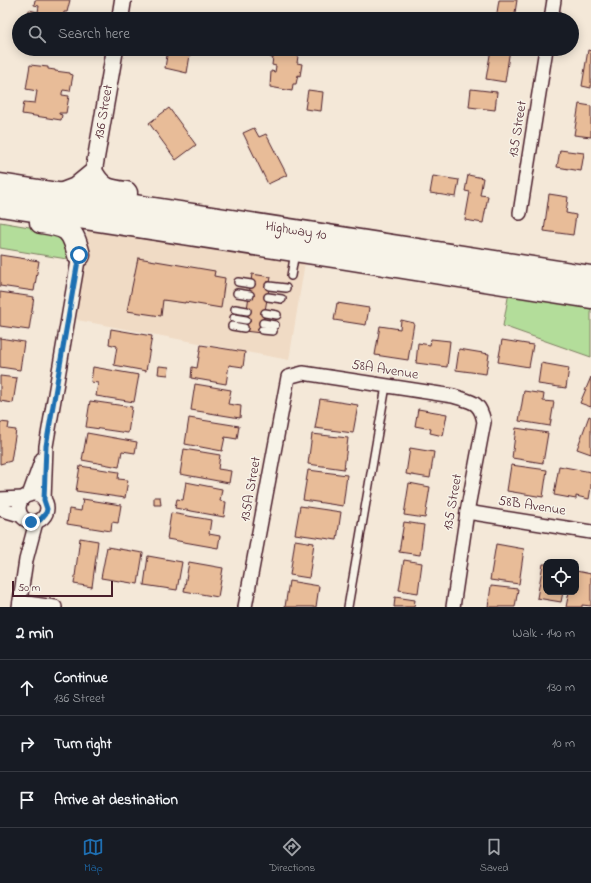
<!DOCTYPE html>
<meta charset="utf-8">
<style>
body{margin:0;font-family:"Indie Flower",sans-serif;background:#20242c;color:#f1f3f6}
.controls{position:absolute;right:12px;bottom:12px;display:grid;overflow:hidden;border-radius:8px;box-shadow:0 2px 10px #0003}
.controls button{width:36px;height:36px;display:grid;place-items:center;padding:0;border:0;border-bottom:1px solid #363941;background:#171b24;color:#f1f3f6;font:20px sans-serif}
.scale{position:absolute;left:12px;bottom:10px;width:101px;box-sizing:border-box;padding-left:4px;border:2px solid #4a1f2b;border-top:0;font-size:11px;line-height:14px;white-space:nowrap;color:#4a1f2b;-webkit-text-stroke:3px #f7f3e8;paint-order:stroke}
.stop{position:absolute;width:12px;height:12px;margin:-9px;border:3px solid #1f6fb2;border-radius:50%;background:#fff}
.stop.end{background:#1f6fb2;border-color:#fff;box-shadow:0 1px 4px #0008}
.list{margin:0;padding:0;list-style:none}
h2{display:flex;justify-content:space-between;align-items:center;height:52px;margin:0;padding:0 16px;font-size:17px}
h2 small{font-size:13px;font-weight:400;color:#9ea1a6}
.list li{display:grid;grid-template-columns:26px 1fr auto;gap:12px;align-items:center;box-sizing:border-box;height:56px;padding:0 16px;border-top:1px solid #363941}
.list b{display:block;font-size:15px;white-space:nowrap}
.list p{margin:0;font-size:13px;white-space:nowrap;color:#9ea1a6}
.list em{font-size:13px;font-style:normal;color:#9ea1a6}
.icon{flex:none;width:22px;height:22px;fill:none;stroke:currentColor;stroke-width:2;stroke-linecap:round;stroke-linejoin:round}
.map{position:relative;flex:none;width:591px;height:607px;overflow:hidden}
.search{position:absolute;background:#171b24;box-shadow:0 2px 10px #0003;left:12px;right:12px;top:12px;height:44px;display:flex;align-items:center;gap:10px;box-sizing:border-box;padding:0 14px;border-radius:22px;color:#9ea1a6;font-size:15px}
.sheet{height:220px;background:#171b24}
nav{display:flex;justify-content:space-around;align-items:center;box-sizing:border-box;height:56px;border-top:1px solid #363941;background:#171b24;font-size:11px;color:#9ea1a6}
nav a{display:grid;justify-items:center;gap:2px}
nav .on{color:#1f6fb2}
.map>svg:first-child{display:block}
.built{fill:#f0dbc5}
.green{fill:#b3dd9a;stroke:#7e7e62}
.building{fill:#e8bc98;stroke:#4a1f2b}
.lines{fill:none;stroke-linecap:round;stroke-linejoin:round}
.service-casing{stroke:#4a1f2b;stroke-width:10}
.minor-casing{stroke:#4a1f2b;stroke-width:16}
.tertiary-casing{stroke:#4a1f2b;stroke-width:19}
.trunk-casing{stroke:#4a1f2b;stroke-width:25}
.service{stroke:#f7f3e8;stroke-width:7}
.minor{stroke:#f7f3e8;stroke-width:13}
.tertiary{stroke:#f7f3e8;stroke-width:16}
.trunk{stroke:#f7f3e8;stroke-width:22}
.route{stroke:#1f6fb2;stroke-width:5}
.labels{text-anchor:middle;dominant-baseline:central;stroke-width:3;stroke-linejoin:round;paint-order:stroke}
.street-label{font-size:14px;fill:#4a1f2b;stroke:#f7f3e8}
</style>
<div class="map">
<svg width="591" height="607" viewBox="0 0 591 607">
<rect width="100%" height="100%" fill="#f4e8d8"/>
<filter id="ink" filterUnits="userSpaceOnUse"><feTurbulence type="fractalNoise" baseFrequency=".025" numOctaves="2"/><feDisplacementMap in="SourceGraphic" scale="8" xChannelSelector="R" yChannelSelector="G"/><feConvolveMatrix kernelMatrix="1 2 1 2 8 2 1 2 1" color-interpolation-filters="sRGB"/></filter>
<g filter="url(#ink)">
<!-- built -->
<path class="built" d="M89,221L306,256L289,360L72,319Z"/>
<!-- green -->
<g class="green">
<path d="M0,222L47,230L65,239L73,260L0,248Z"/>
<path d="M509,292L591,305V357L503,326Z"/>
</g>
<!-- building -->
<g class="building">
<path d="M35,0H70L67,12H64L63,19H66H27L29,10L38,12L39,6L34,5Z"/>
<path d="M499,0H517L514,19H496Z"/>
<path d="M168,49H191L187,73L165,68Z"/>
<path d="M268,49H299L297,63L302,64L300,76L298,75L296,84H293L292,91L270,87L271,71L275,72L276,66L272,65L273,57L271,58L265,51Z"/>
<path d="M491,49H510L505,82L486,79Z"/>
<path d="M588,50L591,51V88L582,86Z"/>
<path d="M30,65L48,67V69L55,70V71L70,73V74L73,75L70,91L63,90L62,93V95L69,96L66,113H59V114L62,115L61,120L22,114L24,102L35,103L37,91L26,89Z"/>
<path d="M471,89L497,92L495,110L469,107Z"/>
<path d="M308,90L323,92L321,111L305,109Z"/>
<path d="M579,104L591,106V137L574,135Z"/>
<path d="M169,108L196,145L176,160L149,123Z"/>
<path d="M254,128L259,137L266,134L287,175L268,184L243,133Z"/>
<path d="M560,150L584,153L581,171L557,167Z"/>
<path d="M468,175L483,178L480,195L488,196L483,223L465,220L470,192L465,191Z"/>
<path d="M433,176L459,180L456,197L430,193Z"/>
<path d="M549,194L568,197L566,213L576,215L573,235L544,231Z"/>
<path d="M0,255L39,261L34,291L0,286Z"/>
<path d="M138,258L215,271L214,276L225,278L221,308L185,302V303L163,300L161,316L127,311Z"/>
<path d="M252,274L271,277L261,333L244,331Z"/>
<path d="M0,292L34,297L29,330L0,326Z"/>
<path d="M337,303L369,308L366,325L334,320Z"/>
<path d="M401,320L414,323L408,360L375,355L380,326L400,329Z"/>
<path d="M111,329L152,336L146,371L114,365L117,346L109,344Z"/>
<path d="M0,338L24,342L20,370L0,367Z"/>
<path d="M431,339L450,341L447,367L416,363L418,343L430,345Z"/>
<path d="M502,340L533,345L529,367L498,362Z"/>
<path d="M201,345L245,352L243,367L229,365L226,384L191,378L192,367L197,368Z"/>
<path d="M459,349L489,354L486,374L456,370Z"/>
<path d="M541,363L569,368L566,388L538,384Z"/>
<path d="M159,366L169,367L168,375L158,374Z"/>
<path d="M93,367L139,375L134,402L96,396L98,383L91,382Z"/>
<path d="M0,376L17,378L13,403L0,401Z"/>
<path d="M591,377V407L580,403Z"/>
<path d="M195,384L231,390L228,404L241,406L240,418L191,410Z"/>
<path d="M524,391L544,394L543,401L554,402L550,426L519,421Z"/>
<path d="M320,399L358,405L353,433L315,428Z"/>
<path d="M90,401L132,407L128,433L86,427Z"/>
<path d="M418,409L447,414L443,436L430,433L431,429L415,426Z"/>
<path d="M589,416L591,417V454L577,449Z"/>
<path d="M189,418L239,426L237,439L225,437L222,451L185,444Z"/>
<path d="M0,422L9,423L8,429L16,430L11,461L0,464Z"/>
<path d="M516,428L548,433L543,463L512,458Z"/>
<path d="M87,433L137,442L135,453L122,451L119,467L82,460Z"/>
<path d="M312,434L348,438L344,469L308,464Z"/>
<path d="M410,448L434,452L430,478L406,474Z"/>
<path d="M184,449L220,455L218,469L231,471L229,483L180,474Z"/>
<path d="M511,465L547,470L543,497L507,491Z"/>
<path d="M80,466L119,472L118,479L128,480L125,498L76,491Z"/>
<path d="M559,466L591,472V487L589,499L576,496V499L554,495Z"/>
<path d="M308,470L347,475L343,506L303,500Z"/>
<path d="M186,482L222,489L220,501L226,502L224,517L175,508L177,499L183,500Z"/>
<path d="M409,483L430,487L425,518L404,515Z"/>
<path d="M154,497H160L161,505H154Z"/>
<path d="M83,499L121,505L118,523L112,522L111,531L67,524L69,509L81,511Z"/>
<path d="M300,506L341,512L337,540L295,534Z"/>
<path d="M171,513L211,520L209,534L220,536L218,548L167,539Z"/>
<path d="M404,522L424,525L420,555L399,552Z"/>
<path d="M80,538L98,541L92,587L74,584Z"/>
<path d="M295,540L314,543L309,578L290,575Z"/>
<path d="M496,544L524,549L519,584L490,580Z"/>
<path d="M107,547L143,553L138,584L101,578Z"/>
<path d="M148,556L182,562L177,590L144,585Z"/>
<path d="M404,560L422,563L418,593L399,590Z"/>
<path d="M189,562L223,568L218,597L184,591Z"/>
<path d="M543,564H546V592H563L561,602L537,598Z"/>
<path d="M576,571L591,574V606L582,605V607H566L569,592H576Z"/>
<path d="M289,581L319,586L316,607H285Z"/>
<path d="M491,586L518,589L515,607H488Z"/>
<path d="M395,597L415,600L414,607H394Z"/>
</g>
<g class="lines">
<defs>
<g id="service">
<path d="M291,276L295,252"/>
<path d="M238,282L251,284"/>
<path d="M269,286L286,288"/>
<path d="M237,293L250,295"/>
<path d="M268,297L282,299"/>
<path d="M235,309L247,311"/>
<path d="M265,313L277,315"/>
<path d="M234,318L246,320"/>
<path d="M263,323L275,325"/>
<path d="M232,326L244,328"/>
<path d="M262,330L273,331"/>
<path d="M348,607L386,386"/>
</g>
<g id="minor">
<path d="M551,19L554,0"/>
<path d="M520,213L546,49"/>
<circle cx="33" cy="508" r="14"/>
<path d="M29,495L42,459"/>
<path d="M0,499L23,498"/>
<path d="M44,500L46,446L79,255"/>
<path d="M0,509L20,515"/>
<path d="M467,512L591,532"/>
<path d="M20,602L55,607"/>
<path d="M19,607L26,560L36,522"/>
<path d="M245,607L288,377L303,373L453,396C472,402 480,401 484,422L467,512L453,607"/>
</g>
<g id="tertiary">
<path d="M120,19L123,0"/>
<path d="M93,175L115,49"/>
</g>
<g id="trunk">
<path d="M0,185L591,277"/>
<path d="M63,194L76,189L93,175C102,190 109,191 126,193"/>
<path d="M0,205L346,258L591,297"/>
<path d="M41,222C68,226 72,228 79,255"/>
</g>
</defs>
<!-- service casing -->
<use href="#service" class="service-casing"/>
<!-- minor casing -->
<use href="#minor" class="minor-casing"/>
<!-- tertiary casing -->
<use href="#tertiary" class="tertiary-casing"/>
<!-- trunk casing -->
<use href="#trunk" class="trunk-casing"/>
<!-- service -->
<use href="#service" class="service"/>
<!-- minor -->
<use href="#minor" class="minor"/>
<!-- tertiary -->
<use href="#tertiary" class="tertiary"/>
<!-- trunk -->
<use href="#trunk" class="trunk"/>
</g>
</g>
<g class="lines" filter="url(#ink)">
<!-- route -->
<path class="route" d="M31,522L40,520L46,513L47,509L44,500L46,446L79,255"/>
</g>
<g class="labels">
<!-- street labels -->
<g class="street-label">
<text transform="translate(104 112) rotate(-80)">136 Street</text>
<text transform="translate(518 129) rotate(-81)">135 Street</text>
<text transform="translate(296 231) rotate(9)">Highway 10</text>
<text transform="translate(385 370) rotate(9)">58A Avenue</text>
<text transform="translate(251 489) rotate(-80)">135A Street</text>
<text transform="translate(453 502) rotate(-80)">135 Street</text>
<text transform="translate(532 506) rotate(9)">58B Avenue</text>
</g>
</g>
</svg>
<div class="controls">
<button><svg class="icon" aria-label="locate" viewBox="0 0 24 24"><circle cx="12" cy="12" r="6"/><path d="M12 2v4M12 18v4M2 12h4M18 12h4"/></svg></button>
</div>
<div class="scale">50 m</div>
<div class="stop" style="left:79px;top:255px"></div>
<div class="stop end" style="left:31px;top:522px"></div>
<div class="search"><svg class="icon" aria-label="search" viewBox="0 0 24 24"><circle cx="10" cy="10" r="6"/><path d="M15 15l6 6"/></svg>Search here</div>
</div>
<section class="sheet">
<h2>2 min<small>Walk · 140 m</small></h2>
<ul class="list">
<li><svg class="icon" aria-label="ahead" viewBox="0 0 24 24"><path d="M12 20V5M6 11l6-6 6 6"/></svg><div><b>Continue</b><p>136 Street</p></div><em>130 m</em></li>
<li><svg class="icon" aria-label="right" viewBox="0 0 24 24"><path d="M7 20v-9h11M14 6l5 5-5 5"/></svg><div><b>Turn right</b></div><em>10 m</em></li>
<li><svg class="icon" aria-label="arrive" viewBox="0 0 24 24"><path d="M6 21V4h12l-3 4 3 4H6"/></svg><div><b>Arrive at destination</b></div></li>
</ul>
</section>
<nav>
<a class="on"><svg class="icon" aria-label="map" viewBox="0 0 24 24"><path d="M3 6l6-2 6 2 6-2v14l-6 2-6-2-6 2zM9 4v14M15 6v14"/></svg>Map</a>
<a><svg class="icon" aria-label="directions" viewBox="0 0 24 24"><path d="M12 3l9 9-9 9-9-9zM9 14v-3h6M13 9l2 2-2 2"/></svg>Directions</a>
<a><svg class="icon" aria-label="saved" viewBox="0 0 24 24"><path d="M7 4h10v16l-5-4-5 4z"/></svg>Saved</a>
</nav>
